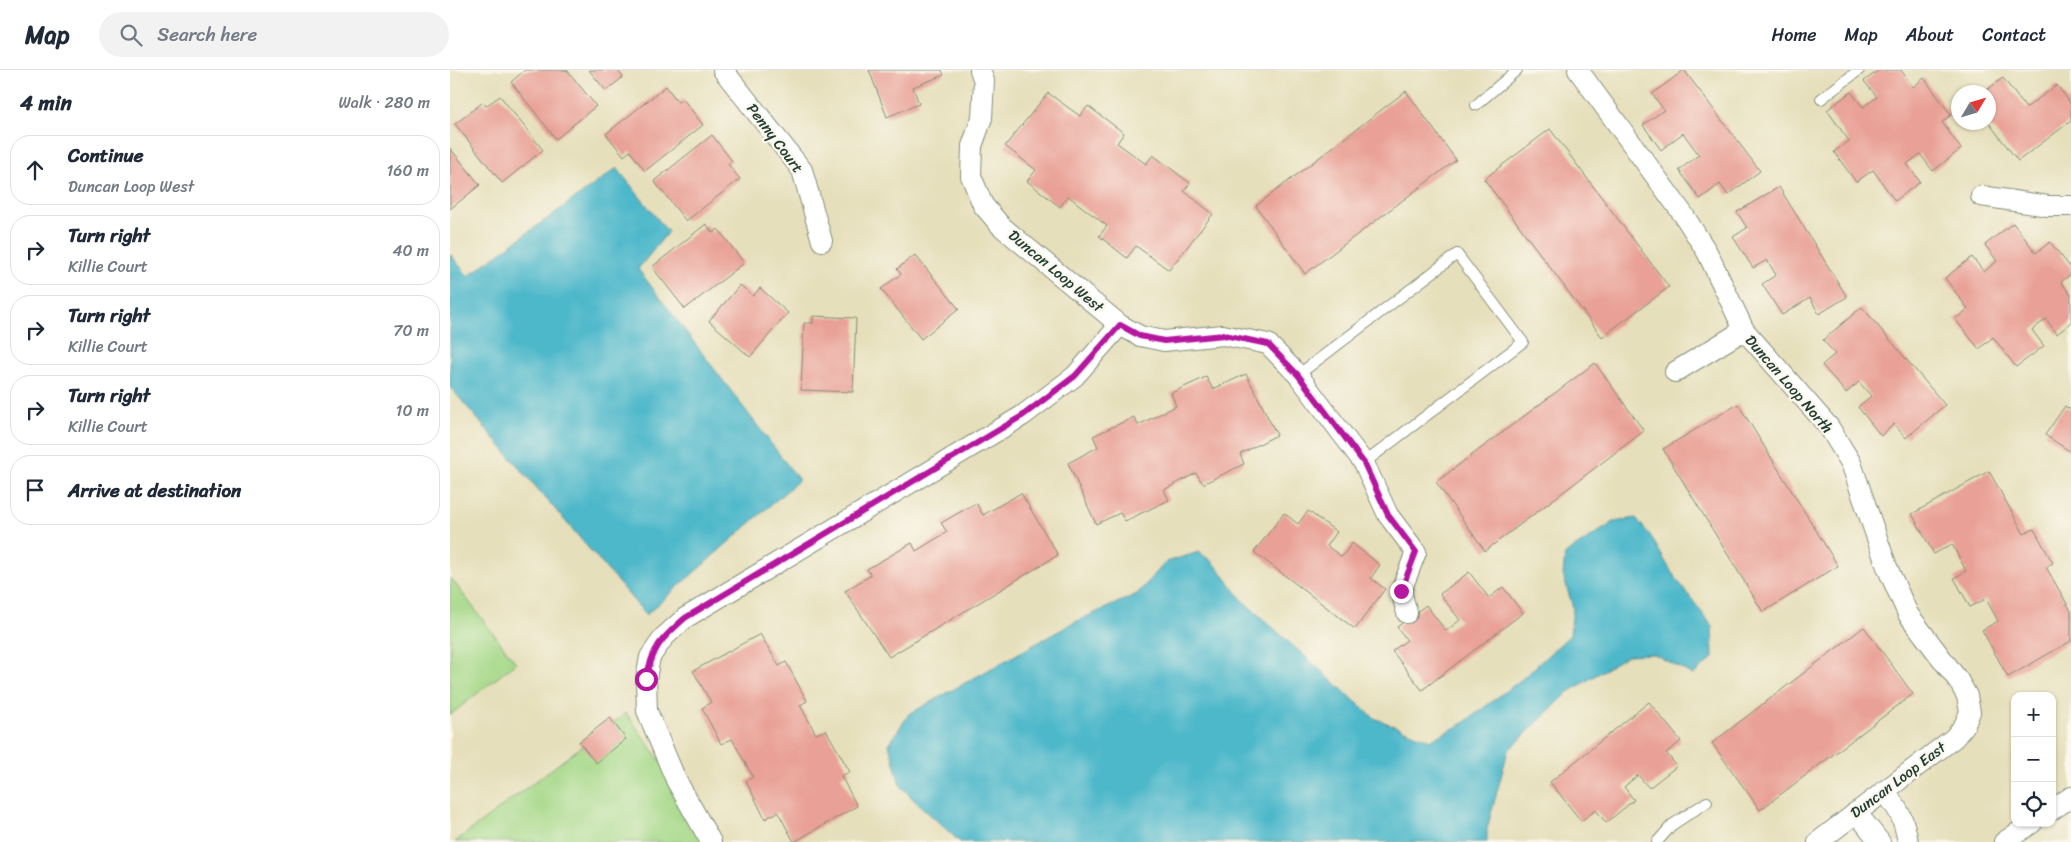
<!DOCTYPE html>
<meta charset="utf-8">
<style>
body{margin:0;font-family:Sriracha,sans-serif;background:#f2f2f3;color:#1f2937}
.controls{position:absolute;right:15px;bottom:15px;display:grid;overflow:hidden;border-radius:10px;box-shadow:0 1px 4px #0004}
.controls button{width:45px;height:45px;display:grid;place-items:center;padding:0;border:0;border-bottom:1px solid #e0e1e3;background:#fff;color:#1f2937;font:25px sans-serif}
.compass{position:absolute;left:1501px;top:15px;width:45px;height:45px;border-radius:50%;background:#fff;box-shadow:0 1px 4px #0004;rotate:52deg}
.stop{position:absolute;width:15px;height:15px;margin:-11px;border:4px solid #b5179e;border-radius:50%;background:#fff}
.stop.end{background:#b5179e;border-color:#fff;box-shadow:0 1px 5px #0008}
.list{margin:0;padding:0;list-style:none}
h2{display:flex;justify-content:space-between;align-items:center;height:65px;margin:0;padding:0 20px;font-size:21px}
h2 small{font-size:16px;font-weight:400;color:#747a83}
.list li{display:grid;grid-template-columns:32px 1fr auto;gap:15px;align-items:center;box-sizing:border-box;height:70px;margin:0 10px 10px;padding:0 10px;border:1px solid #e0e1e3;border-radius:20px}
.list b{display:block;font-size:19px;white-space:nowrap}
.list p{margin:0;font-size:16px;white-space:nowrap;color:#747a83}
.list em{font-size:16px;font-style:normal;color:#747a83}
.icon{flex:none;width:28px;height:28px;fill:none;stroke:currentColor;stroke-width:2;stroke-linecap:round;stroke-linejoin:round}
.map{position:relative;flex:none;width:1621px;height:772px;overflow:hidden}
header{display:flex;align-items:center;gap:30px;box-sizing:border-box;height:70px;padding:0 25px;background:#fff;border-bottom:1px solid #e0e1e3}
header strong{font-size:24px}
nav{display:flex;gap:28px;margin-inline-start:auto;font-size:18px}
.search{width:350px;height:45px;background:#f2f2f3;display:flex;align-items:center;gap:12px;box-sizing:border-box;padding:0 18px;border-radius:28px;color:#747a83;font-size:19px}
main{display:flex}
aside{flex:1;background:#fff}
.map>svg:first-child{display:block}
.green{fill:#a5d888;stroke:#628a5e}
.water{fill:#4eb8ca;stroke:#367a7f}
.building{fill:#e9a096}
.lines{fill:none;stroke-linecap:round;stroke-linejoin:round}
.lane-casing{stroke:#828e78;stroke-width:12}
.street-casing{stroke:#828e78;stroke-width:22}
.lane{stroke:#fff;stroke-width:10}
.street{stroke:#fff;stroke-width:20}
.route{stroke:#b5179e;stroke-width:6}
.labels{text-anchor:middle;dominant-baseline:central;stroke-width:4.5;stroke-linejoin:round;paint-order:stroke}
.street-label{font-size:15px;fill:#1f3d34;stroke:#fbf7ec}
</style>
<header>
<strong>Map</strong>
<div class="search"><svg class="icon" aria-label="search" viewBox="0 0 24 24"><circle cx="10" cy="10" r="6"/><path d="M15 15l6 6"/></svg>Search here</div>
<nav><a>Home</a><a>Map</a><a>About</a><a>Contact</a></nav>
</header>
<main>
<aside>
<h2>4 min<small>Walk · 280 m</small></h2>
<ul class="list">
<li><svg class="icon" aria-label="ahead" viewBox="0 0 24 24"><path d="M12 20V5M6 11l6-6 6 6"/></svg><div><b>Continue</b><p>Duncan Loop West</p></div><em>160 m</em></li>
<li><svg class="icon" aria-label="right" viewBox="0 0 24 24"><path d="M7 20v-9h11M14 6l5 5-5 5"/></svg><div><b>Turn right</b><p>Killie Court</p></div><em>40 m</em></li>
<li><svg class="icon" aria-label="right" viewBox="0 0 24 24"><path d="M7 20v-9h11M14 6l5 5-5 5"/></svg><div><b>Turn right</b><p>Killie Court</p></div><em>70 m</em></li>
<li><svg class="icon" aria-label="right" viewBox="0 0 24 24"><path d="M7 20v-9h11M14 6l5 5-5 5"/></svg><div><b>Turn right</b><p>Killie Court</p></div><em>10 m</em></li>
<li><svg class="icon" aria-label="arrive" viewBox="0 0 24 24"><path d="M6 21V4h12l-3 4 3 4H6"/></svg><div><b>Arrive at destination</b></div></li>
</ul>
</aside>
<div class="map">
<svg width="1621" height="772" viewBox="0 0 1621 772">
<rect width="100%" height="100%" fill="#fbf7ec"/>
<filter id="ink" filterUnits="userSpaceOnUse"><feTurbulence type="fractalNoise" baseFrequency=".02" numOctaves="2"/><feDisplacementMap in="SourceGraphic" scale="10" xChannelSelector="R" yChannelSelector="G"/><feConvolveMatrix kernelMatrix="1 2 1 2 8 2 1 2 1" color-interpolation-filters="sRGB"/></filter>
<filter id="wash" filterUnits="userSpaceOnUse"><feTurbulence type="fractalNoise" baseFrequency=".0096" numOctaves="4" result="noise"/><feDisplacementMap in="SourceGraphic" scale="20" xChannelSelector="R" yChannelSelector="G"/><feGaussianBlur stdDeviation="1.12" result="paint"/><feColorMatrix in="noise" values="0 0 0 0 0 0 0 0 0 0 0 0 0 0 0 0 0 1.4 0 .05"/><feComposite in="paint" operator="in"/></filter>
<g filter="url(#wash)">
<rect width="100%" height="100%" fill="#e6dfbb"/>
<!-- green -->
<g class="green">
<path d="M0,507L66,593L0,645Z"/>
<path d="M176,643L269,772H5Z"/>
</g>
<!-- water -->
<g class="water">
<path d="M167,98L218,162L188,199L349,410L196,545L0,317V184L18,206Z"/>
<path d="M1186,448L1200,465L1222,503L1262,556L1263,588L1243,605L1204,584L1178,585L1119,622L1058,681L1037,759V772H510L463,729L450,715L439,674L459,644L625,552L687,524L716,492L749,482L764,493L794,532L924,648L980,670L1012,654L1072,609L1120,565L1123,538L1113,505L1115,484L1164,452Z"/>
</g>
<g id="blocks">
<!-- building -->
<g class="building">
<path d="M75,0H117L146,36L106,69L61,12Z"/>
<path d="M139,0H167L173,7L156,21Z"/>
<path d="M419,0H492L494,5L463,17L469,34L437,47Z"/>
<path d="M1234,0L1310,101L1278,125L1270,114L1250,129L1229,100L1249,85L1233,63L1211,80L1193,55L1214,40L1202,24Z"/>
<path d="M1429,0H1451L1463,17L1474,8L1501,45L1492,52L1511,79L1483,101L1470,84L1457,94L1470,112L1445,131L1423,100L1406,112L1384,82L1399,71L1377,40L1401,22L1413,37L1427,27L1414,11Z"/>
<path d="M1553,8L1576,38L1607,15L1621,34V51L1568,91L1538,52V22H1534Z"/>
<path d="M216,16L228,32L233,29L253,55L195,101L180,81L174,86L156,64Z"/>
<path d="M956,21L1006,90L855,204L806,136Z"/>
<path d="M598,23L630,46L638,36L674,63L667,73L696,94L703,85L740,113L734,121L763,144L719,200L686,176L677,188L649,166L657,156L618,126L610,137L577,111L586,100L555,76Z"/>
<path d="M50,26L93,80L52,113L5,54L33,32L36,36Z"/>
<path d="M1100,59L1219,217L1152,267L1034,109Z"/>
<path d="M262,65L282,91L278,94L290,109L236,151L204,111Z"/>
<path d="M0,78L30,115L0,139Z"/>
<path d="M1329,117L1397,227L1369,244L1360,228L1332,245L1312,214L1326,205L1317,190L1303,198L1283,167L1297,158L1287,142Z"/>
<path d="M1563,153L1586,183L1600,172L1621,198V204L1611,212L1621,225V253L1607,264L1596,249L1582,260L1594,276L1566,297L1543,267L1529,279L1505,249L1518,239L1495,208L1522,187L1534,202L1547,191L1535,175Z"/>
<path d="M256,154L263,163L268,159L294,193L235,239L202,197Z"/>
<path d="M465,185L509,239L471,269L431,219L451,204L447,199Z"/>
<path d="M290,215L303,226L310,218L338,243L300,287L259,251Z"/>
<path d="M1412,237L1495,335L1456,368L1444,354L1431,366L1408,337L1421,326L1409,312L1396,323L1372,295L1385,284L1373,270Z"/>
<path d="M363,246L406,248L403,322L351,320L354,253H363Z"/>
<path d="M1145,293L1194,361L1035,481L986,412Z"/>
<path d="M796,304L827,365L790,384L794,394L753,414L746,403L714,420L719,430L675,451L670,443L646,454L618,393L648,377L643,366L684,347L688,355L726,336L721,323L756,307L763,319Z"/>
<path d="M1288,334L1388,496L1313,542L1213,379Z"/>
<path d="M1615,336L1621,340V382L1595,365Z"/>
<path d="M1539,401L1574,464L1584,459L1603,493L1596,497L1621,541V571L1558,607L1532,560L1548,551L1536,529L1520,537L1504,508L1516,501L1502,474L1484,484L1462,444Z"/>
<path d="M571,423L608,485L439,587L395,521L421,505L417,499L462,473L466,481L497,462L491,453L526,433L533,445Z"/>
<path d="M858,441L887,462L877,476L892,487L902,473L930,495L921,508L935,519L905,559L804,482L834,443L848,454Z"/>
<path d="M1019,502L1039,528L1053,517L1073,543L972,620L942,581L957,570L947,557L976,535L996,561L1010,550L990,524Z"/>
<path d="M1414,557L1463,624L1310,740L1262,673Z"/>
<path d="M310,564L329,596L336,592L357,631L350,635L366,664L376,660L400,702L391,706L407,736L344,772L328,742L315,749L296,711L303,707L282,669L271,674L252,638L261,632L243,601Z"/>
<path d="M1199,632L1231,671L1216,683L1227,696L1199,718L1188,705L1174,717L1184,730L1156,753L1146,740L1131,751L1100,712Z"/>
<path d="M160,648L176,669L146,693L129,672Z"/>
</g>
</g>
</g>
<g filter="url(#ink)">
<use href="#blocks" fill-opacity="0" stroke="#828e78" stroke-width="1"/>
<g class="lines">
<defs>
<g id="lane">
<path d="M1371,29L1409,0"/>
<path d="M1026,35L1067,0"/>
<path d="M848,305L1007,184L1073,272L914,393"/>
<path d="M1207,772L1222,755L1257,732"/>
</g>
<g id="street">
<path d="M273,0L352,100L372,171"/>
<path d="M530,0L534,11L532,48L522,76L521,106L533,135L551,156L670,255L690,266L714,271L773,265L818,274L848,305L914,393L938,445L966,482L951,521L957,543"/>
<path d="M1128,0L1233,144L1257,182L1294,260L1379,357L1401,393L1437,497L1458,544L1508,610L1517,626L1520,642L1514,656L1504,668L1368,772"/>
<path d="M1531,126L1598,136H1621"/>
<path d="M1225,302L1294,260"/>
<path d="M1434,721C1449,739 1454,749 1458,772"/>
<path d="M1602,740L1621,727"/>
<path d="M1406,742L1430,772"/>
<path d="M261,772L226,710L197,641L196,609L200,587L214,567L235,548L572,346L625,306L670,255"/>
<path d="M1554,772L1582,753"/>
</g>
</defs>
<!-- lane casing -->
<use href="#lane" class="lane-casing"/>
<!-- street casing -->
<use href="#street" class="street-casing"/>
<!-- lane -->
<use href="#lane" class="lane"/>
<!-- street -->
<use href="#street" class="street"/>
</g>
</g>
<g class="lines" filter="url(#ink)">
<!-- route -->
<path class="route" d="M196,609C203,577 210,570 235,548L572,346L625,306L670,255L690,266L714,271L774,265L818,274L848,305L914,393L938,445L966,482L951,521"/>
</g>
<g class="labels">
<!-- street labels -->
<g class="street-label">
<text transform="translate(325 68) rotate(53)">Penny Court</text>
<text transform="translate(606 201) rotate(40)">Duncan Loop West</text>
<text transform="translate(1339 314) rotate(49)">Duncan Loop North</text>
<text transform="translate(1448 710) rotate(-37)">Duncan Loop East</text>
</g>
</g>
</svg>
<div class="controls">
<button>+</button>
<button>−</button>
<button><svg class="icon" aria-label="locate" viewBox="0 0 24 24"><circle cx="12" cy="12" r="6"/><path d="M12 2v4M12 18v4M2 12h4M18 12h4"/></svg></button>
</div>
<svg class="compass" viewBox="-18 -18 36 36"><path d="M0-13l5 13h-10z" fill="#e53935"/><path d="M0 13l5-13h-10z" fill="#747a83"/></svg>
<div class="stop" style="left:196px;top:609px"></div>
<div class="stop end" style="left:951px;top:521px"></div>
</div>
</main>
